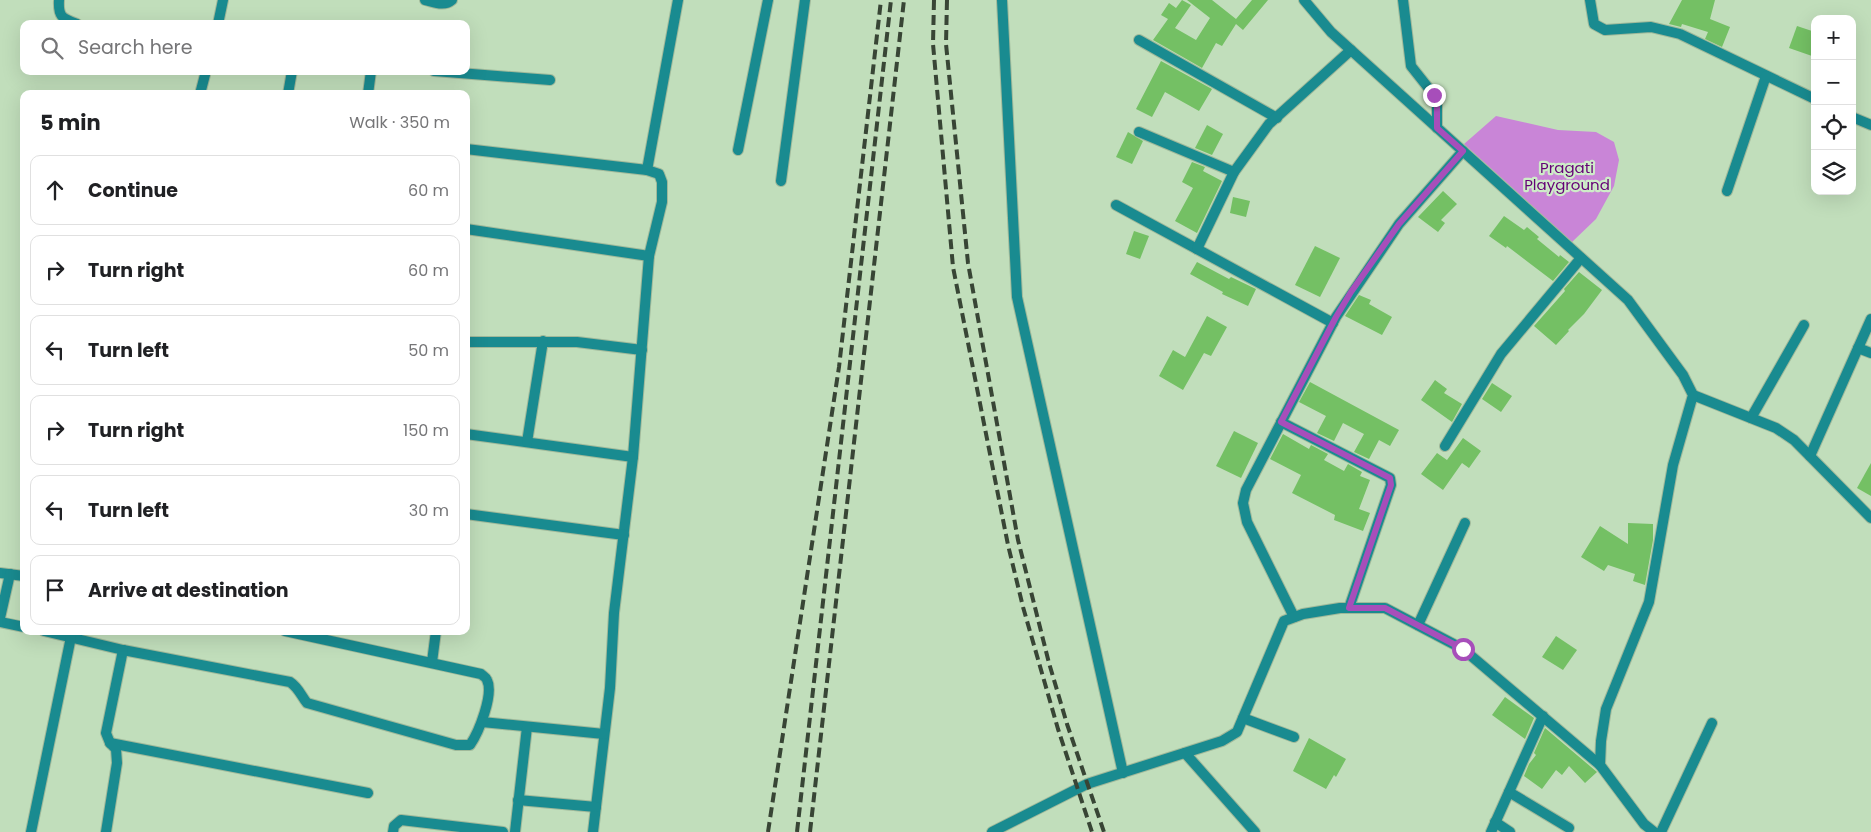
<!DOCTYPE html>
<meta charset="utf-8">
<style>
body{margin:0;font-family:Poppins,sans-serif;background:#f2f2f2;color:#202124}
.controls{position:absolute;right:15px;top:15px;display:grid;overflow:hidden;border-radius:10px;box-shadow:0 5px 20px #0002}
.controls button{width:45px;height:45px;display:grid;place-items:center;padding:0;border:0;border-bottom:1px solid #e0e0e0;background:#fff;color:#202124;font:25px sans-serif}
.stop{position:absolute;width:15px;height:15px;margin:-11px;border:4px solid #a74eba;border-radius:50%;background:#fff}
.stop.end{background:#a74eba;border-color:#fff;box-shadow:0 1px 5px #0008}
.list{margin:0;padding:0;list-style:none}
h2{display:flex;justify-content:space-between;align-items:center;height:65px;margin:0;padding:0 20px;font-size:21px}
h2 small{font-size:16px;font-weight:400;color:#757577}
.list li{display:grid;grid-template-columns:32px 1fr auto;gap:15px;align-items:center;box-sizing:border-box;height:70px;margin:0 10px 10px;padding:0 10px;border:1px solid #e0e0e0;border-radius:10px}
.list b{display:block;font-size:19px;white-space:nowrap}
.list em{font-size:16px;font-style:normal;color:#757577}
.icon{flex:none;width:28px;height:28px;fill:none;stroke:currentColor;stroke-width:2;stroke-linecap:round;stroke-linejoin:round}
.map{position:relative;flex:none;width:1871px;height:832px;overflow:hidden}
.search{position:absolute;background:#fff;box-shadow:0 5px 20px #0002;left:20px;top:20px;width:450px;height:55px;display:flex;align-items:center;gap:12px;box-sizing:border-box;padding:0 18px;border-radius:10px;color:#757577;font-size:19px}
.panel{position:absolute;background:#fff;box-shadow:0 5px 20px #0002;left:20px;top:90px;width:450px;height:545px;border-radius:10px}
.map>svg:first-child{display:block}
.green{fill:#c985d7}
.building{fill:#74c064}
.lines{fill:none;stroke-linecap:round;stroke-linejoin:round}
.minor-casing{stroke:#a0b99a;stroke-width:12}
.tertiary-casing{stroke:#a0b99a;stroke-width:12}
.minor{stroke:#198b90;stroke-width:10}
.tertiary{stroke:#198b90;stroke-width:10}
.rail{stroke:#384535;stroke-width:4;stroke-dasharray:10 5;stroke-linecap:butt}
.route{stroke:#a74eba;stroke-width:6}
.labels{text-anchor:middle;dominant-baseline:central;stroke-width:4.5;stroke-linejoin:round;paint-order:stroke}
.park-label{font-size:15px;fill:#650076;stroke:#ceecc8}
</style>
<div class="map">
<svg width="1871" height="832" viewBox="0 0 1871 832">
<rect width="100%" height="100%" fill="#c1debb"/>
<!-- green -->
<path class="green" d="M1496,116L1558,130L1596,132L1614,142L1619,160L1614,186L1596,219L1572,242L1464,144Z"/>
<!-- building -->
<g class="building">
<path d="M1182,0L1191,5L1175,28L1196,40L1210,18L1187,0H1212L1236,19L1252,0H1268L1243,30L1236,24L1222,46L1216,43L1202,68L1153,40L1168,19L1161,15L1169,3L1176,8Z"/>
<path d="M1682,0H1715L1710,19L1730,27L1722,47L1705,39L1708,32L1682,24L1681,27L1669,24Z"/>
<path d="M1797,26L1815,32V50L1812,56L1789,48Z"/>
<path d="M1161,61L1212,89L1199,111L1165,92L1152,117L1136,109Z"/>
<path d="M1207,125L1223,134L1212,155L1195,148Z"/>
<path d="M1128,132L1143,141L1132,164L1116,157Z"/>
<path d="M1192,162L1205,167L1203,171L1222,181L1197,233L1175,221L1193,188L1182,182Z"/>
<path d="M1443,191L1457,204L1441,220L1445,223L1438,232L1418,217Z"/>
<path d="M1233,197L1250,201L1246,217L1230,213Z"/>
<path d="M1504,216L1524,230L1527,227L1539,237L1537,239L1559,257L1560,255L1569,262L1553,281L1507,246L1506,248L1489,236Z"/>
<path d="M1134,231L1149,236L1140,259L1126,254Z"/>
<path d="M1315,246L1340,258L1320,297L1295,285Z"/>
<path d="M1197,262L1229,279L1231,277L1256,289L1248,306L1222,294L1223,292L1190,274Z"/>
<path d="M1579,272L1602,290L1584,314L1568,330L1569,331L1556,345L1534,326L1565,291L1564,289Z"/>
<path d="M1359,295L1371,300L1369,304L1392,317L1382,335L1345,316Z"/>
<path d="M1207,316L1227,327L1211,356L1204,353L1183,390L1159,376L1173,350L1185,357Z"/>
<path d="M1435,380L1447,389L1444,393L1462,404L1452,422L1421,400Z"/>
<path d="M1310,382L1399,430L1390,446L1379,440L1369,459L1354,452L1364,434L1343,423L1334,441L1317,433L1326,416L1299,402Z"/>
<path d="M1492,383L1512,396L1501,412L1482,399Z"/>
<path d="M1234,431L1258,443L1241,478L1216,466Z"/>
<path d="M1283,434L1309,449L1311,445L1328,454L1324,460L1344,471L1348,464L1362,472L1360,476L1370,480L1359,509L1370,513L1363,531L1334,520L1335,515L1292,493L1301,475L1270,459Z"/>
<path d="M1463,438L1481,451L1469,468L1462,463L1443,490L1421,474L1437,453L1447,460Z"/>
<path d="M1871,463V496L1857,488Z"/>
<path d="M1628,523L1653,524V540L1645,585L1633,581L1635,574L1608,565L1604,571L1581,557L1600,526L1628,544Z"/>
<path d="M1556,636L1577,650L1563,670L1542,657Z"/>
<path d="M1505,697L1534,718L1525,739L1492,715Z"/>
<path d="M1545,728L1597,772L1585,783L1569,766L1562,775L1556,770L1542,789L1524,776L1529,764L1536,755L1534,753Z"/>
<path d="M1309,738L1346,759L1336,777L1334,775L1326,789L1293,771Z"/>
</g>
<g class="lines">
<defs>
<g id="minor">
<path d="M59,0C58,17 62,18 77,24"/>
<path d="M425,0C434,2 444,7 452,0"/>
<path d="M1002,0L1017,297L1123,773"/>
<path d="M1403,0L1411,66L1434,95L1437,105V128"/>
<path d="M1590,0L1594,24L1605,30L1651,27L1680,34L1815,99"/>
<path d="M218,24L223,0"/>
<path d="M1139,40L1277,118"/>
<path d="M434,71L550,80"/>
<path d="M200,94L206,71"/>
<path d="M288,94L292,71"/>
<path d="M368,94L371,71"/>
<path d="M1852,117L1871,125"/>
<path d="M1139,132L1234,172"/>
<path d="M466,149L647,170L659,174L662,182V202L649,256L633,457L614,613L610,688L593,832"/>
<path d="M738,150L768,0"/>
<path d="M647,170L678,0"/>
<path d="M781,181L805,0"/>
<path d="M1727,191L1766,76"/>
<path d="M1116,205L1333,323"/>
<path d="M466,229L649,256"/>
<path d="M1197,249L1234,172L1269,124L1351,50"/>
<path d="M466,342H577L642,350"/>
<path d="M1858,348L1871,353"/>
<path d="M1693,395L1776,428L1794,440L1871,518"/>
<path d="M1751,418L1804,325"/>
<path d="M1281,422L1390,478L1391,485L1349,608"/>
<path d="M466,434L633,457"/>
<path d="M527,442L543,341"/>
<path d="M1445,446L1501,354L1581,258"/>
<path d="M1810,456L1871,319"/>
<path d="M466,514L624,535"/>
<path d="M0,573L24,576"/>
<path d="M1294,617L1247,522L1243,503L1246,490L1336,317L1399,224L1463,151"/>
<path d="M0,618L10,574"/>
<path d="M0,622L24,627"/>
<path d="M1418,625L1465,523"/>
<path d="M44,631L123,650L290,682C299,688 301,696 307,703L456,745H470C479,732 494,694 487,680C486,677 483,676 481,674L285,631"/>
<path d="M432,662L436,631"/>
<path d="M1243,718L1294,737"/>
<path d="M482,722L604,734"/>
<path d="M110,743L368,793"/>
<path d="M1185,753L1255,832"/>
<path d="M1509,792L1569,828"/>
<path d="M518,800L596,807"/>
<path d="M1495,822L1510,832"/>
<path d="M31,832L71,637"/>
<path d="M106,832L117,763L116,749L110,743L106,733L123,650"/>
<path d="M393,832L394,826L401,820L503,832"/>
<path d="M515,832L527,727"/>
<path d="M992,832L1087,784L1222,741L1237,732L1284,621L1303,614L1340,608H1385L1463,649L1600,765"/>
<path d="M1491,832L1543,716"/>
<path d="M1661,832L1712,723"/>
</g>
<path id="tertiary" d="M1304,0L1331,32L1628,300L1683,375L1693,395L1673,465L1649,602L1606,709L1601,741L1600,765L1644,824L1654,832"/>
</defs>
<!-- minor casing -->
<use href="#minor" class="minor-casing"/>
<!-- tertiary casing -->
<use href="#tertiary" class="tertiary-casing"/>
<!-- minor -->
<use href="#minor" class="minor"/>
<!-- tertiary -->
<use href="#tertiary" class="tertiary"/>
<!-- rail -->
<g class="rail">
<path d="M934,0L933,44L953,267L1008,545L1023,607L1058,729L1092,832"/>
<path d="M947,0L946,44L968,263L1018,540L1049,663L1067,724L1104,832"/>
<path d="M768,832L839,367L881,0"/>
<path d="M797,832L891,0"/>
<path d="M810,832L904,0"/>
</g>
</g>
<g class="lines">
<!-- route -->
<path class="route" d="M1434,95L1437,105V128L1463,151L1399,224L1351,292L1336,317L1281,422L1390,478L1391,485L1349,608H1385L1463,649"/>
</g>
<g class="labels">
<!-- park labels -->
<g class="park-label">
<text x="1567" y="167">Pragati<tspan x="1567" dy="17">Playground</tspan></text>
</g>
</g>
</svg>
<div class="controls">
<button>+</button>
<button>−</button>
<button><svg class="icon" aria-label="locate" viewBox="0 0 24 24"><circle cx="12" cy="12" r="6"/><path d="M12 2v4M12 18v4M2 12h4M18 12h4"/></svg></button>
<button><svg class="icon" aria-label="layers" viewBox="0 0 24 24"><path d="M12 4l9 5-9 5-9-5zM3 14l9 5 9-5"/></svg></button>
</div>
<div class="stop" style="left:1463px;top:649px"></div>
<div class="stop end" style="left:1434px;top:95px"></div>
<div class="search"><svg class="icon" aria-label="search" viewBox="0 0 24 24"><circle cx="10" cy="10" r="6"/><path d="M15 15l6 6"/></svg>Search here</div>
<section class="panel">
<h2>5 min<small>Walk · 350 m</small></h2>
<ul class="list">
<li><svg class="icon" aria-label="ahead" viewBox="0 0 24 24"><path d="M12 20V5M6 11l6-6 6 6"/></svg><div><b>Continue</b></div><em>60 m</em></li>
<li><svg class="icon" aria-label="right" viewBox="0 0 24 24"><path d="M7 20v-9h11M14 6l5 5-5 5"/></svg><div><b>Turn right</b></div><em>60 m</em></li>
<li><svg class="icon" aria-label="left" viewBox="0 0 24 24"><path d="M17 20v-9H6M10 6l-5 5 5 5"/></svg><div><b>Turn left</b></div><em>50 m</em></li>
<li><svg class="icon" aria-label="right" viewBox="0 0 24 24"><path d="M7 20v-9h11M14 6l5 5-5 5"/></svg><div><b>Turn right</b></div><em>150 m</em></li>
<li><svg class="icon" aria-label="left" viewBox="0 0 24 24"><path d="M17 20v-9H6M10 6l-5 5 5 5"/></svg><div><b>Turn left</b></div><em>30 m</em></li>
<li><svg class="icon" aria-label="arrive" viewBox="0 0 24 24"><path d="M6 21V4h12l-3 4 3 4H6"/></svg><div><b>Arrive at destination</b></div></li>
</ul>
</section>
</div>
